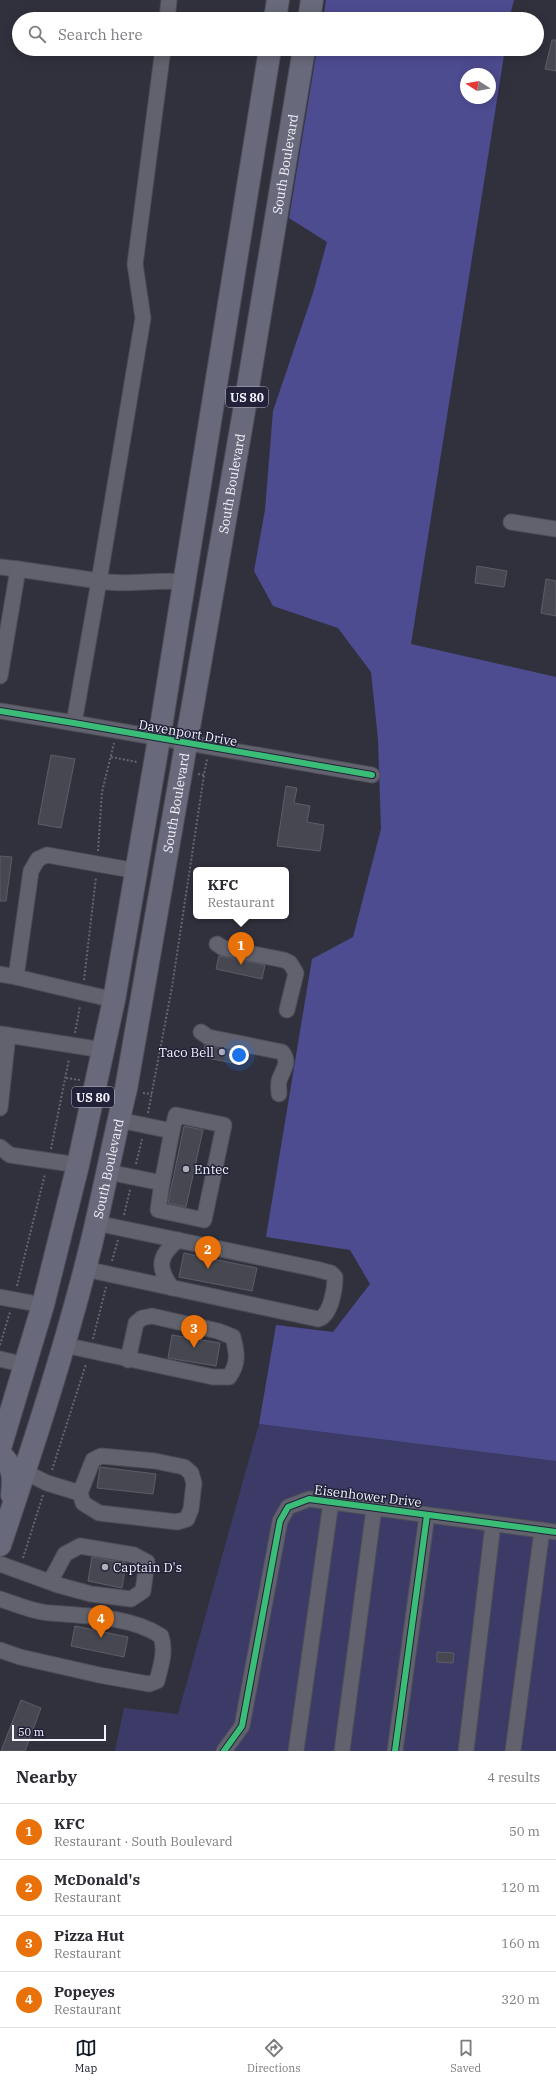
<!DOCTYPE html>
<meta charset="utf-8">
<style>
body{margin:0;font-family:"IBM Plex Serif",serif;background:#f2f2f3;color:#2b2b33}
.compass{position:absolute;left:460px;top:68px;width:36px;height:36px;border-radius:50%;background:#fff;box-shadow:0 2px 10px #0003;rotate:281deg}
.scale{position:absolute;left:12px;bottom:10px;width:94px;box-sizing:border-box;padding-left:4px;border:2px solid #f2f3fc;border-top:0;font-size:11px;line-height:14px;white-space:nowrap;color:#f2f3fc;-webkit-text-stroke:3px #212239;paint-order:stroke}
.you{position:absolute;left:239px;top:1055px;width:14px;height:14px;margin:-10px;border:3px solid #fff;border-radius:50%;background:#1a73e8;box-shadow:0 0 0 6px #1a73e833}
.badge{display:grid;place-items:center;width:26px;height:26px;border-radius:50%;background:#111827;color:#fff;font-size:13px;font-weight:700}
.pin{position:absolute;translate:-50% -33px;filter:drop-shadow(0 1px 2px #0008)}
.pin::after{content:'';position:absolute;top:21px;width:14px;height:12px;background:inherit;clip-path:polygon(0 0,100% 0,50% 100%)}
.popup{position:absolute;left:193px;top:867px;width:96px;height:52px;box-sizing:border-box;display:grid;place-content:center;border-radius:6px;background:#fff;filter:drop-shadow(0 1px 3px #0005);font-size:13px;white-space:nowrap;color:#7c7c81}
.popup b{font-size:15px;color:#2b2b33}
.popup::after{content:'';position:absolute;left:50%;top:100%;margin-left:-8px;border:8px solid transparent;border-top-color:#fff}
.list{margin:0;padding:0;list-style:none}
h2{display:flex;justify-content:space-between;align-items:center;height:52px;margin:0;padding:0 16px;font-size:17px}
h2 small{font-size:13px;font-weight:400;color:#7c7c81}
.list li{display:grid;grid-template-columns:26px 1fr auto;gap:12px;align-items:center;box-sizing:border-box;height:56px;padding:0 16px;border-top:1px solid #e1e1e2}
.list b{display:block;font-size:15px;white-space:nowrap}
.list p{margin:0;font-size:13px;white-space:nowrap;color:#7c7c81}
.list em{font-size:13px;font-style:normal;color:#7c7c81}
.icon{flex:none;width:22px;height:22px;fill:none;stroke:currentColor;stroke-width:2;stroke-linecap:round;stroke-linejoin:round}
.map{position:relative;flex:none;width:556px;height:1751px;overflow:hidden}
.search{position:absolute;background:#fff;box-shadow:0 2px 10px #0003;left:12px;right:12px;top:12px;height:44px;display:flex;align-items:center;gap:10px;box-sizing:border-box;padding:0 14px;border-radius:22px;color:#7c7c81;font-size:15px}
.sheet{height:276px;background:#fff}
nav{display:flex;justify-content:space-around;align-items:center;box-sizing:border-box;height:56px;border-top:1px solid #e1e1e2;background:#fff;font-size:11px;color:#7c7c81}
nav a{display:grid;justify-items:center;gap:2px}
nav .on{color:#111827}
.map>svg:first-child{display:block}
.green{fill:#3c3b67}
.forest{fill:#4e4c91;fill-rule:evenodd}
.building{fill:#474751;stroke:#5d5d68}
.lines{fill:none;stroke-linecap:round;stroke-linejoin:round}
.minor-casing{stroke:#4d4d58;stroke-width:17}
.highway-casing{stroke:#4d4d58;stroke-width:24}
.path{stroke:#666670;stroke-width:2;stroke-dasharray:2 2;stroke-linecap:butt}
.minor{stroke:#62626e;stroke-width:15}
.highway{stroke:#68697a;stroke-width:22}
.cycleway-casing{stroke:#212239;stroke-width:8}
.cycleway{stroke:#3abd76;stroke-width:6}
.poi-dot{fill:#aeafba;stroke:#212239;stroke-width:1.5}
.labels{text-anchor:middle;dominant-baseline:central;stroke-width:3;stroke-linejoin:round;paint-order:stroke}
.shield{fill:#212239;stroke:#b3b4c2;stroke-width:1}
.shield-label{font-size:12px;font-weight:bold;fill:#f2f3fc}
.street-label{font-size:13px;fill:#f2f3fc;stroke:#212239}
.poi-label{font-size:13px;fill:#f2f3fc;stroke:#212239;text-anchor:start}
</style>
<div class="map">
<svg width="556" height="1751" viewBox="0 0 556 1751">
<rect width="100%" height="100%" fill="#31313e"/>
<!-- green -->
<path class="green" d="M259,1424L556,1461V1751H115L124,1708L178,1714Z"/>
<!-- forest -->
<g class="forest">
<path d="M326,0H514L509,19H323Z"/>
<path d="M317,49H505L411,644L556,677V1461L259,1424L276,1325L333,1332L370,1284L350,1250L266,1237L312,959L353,937L381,829L378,739L371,672L338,628L273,606L254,571L265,510L273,411L313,293L327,242L289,218ZM466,74H490V98H466Z"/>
</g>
<!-- building -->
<g class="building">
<path d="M552,40H556V71L545,69Z"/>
<path d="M477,566L507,571L504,587L475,583Z"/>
<path d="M546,579L556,581V616L541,613Z"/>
<path d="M51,755L75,759L61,828L38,824Z"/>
<path d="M286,786L297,788L294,803L310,806L307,822L324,825L320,851L277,846Z"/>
<path d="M0,856L12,857L6,901H0Z"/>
<path d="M219,956L265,965L262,979L216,969Z"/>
<path d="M205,1045L240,1053L238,1064L202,1057Z"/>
<path d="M184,1126L203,1130L186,1207L168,1203Z"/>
<path d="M184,1253L257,1268L252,1291L179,1277Z"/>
<path d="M172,1335L220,1343L216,1366L168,1358Z"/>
<path d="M100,1467L156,1474L153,1494L97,1488Z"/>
<path d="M92,1557L126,1563L122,1588L88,1581Z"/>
<path d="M75,1626L128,1637L124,1657L71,1646Z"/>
<path d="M437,1652L454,1653L453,1663L437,1662Z"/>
<path d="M21,1700L41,1708L25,1751H1Z"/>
</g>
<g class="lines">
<defs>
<g id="minor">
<path d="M167,19L169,0"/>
<path d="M163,49L135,264L143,318L99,581C129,586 154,579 184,582"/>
<path d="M511,522L556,529"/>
<path d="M0,567L18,569"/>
<path d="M0,676L18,569L99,581L74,723"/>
<path d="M0,711L74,723L372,775"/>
<path d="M217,944L223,948L284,960L290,963L296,973L287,1010"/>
<path d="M0,974L16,977"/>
<path d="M114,1000L16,977L31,871L38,859L47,855L137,871"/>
<path d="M201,1032L208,1037L282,1052C291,1063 282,1070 279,1081C278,1085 279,1090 279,1094"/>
<path d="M0,1034L103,1050"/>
<path d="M0,1108L8,1035"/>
<path d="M0,1147L10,1155L78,1165"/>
<path d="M108,1172L162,1183L172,1131L119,1120"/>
<path d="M162,1183L158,1210L204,1220L224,1125L176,1115L172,1131"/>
<path d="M85,1269L318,1319C331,1316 335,1288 335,1277L331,1273L316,1269L96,1223"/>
<path d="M172,1288C157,1268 158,1256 178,1240"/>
<path d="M0,1297L43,1305"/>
<path d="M64,1345L213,1377H229C239,1363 237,1353 233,1337L218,1331L152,1316L142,1318L136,1323L128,1360"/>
<path d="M0,1359L26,1365"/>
<path d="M25,1472L47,1483L80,1493L83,1503L99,1513L177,1522L187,1519L191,1509L194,1483L191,1473L184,1467L155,1461L101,1456L93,1460L80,1493"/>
<path d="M0,1564L58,1585L91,1594L131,1599L143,1591L147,1562L134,1555L80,1546L65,1554L50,1582"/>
<path d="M0,1599C16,1604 33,1612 50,1613C85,1616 131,1616 161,1636C166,1652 161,1665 157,1681L149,1684L99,1675L20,1657L0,1650"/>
<path d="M224,1751L242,1726L280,1521L288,1507L309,1499L556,1532"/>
<path d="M296,1751L331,1502"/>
<path d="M342,1751L374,1508"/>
<path d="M395,1751L427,1515"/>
<path d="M466,1751L493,1524"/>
<path d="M513,1751L542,1530"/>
</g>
<g id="highway">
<path d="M275,19L278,0"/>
<path d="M309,19L312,0"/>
<path d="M0,1448L43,1305L78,1165L114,1000L159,739L270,49"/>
<path d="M0,1454C14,1467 14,1477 12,1495"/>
<path id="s1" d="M0,1545C33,1447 65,1349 90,1249C103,1196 113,1142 126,1089L243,417L304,49"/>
</g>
</defs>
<!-- minor casing -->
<use href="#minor" class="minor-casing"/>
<!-- highway casing -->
<use href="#highway" class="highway-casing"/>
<!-- path -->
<g class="path">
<path d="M111,757L137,762"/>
<path d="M198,774L204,775L207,759"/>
<path d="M98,851L102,792L114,743"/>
<path d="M84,980L96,877"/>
<path d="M75,1033L80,1006"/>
<path d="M66,1078L80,1080"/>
<path d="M143,1093L152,1094"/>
<path d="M148,1113L172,987L204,775"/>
<path d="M51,1149L69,1059"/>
<path d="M136,1164L142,1139"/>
<path d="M124,1215L130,1190"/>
<path d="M112,1261L118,1240"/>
<path d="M17,1286L45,1174"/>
<path d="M93,1339L106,1287"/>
<path d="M0,1345L10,1312"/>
<path d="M52,1470L86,1364"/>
<path d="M23,1558L43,1495"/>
</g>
<!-- minor -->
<use href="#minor" class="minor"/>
<!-- highway -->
<use href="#highway" class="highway"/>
<defs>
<g id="cycleway">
<path d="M0,711L74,723L372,775"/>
<path d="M224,1751L242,1726L280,1521L288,1507L309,1499L556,1532"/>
<path d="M395,1751L427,1515"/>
</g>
</defs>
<!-- cycleway casing -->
<use href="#cycleway" class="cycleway-casing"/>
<!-- cycleway -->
<use href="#cycleway" class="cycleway"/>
</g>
<!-- markers -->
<g class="poi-dot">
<circle cx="222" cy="1052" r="4"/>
<circle cx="186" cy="1169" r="4"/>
<circle cx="105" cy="1567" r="4"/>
</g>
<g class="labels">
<!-- shield labels -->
<g class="shield">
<rect x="226" y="387" width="42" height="20" rx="3"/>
<rect x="72" y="1087" width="42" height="20" rx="3"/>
</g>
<g class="shield-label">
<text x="247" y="397">US 80</text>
<text x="93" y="1097">US 80</text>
</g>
<!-- street labels -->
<g class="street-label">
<text stroke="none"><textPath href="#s1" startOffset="1412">South Boulevard</textPath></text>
<text stroke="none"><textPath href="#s1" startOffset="1088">South Boulevard</textPath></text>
<text transform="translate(188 733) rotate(10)">Davenport Drive</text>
<text stroke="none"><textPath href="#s1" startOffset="764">South Boulevard</textPath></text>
<text stroke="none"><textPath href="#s1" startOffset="392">South Boulevard</textPath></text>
<text transform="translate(368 1496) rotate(7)">Eisenhower Drive</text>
</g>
<!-- poi labels -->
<g class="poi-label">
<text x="214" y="1052" text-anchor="end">Taco Bell</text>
<text x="194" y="1169">Entec</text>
<text x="113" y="1567">Captain D's</text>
</g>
</g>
</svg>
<svg class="compass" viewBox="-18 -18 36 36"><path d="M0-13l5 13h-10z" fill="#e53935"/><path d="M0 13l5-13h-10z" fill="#7c7c81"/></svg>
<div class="scale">50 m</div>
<div class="you"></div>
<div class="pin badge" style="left:241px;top:965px;background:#e8710a">1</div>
<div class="popup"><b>KFC</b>Restaurant</div>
<div class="pin badge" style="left:208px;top:1269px;background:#e8710a">2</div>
<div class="pin badge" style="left:194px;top:1348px;background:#e8710a">3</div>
<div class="pin badge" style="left:101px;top:1638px;background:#e8710a">4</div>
<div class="search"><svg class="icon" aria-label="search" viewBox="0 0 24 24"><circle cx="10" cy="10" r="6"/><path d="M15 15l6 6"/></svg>Search here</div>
</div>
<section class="sheet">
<h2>Nearby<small>4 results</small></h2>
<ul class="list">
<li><span class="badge" style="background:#e8710a">1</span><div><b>KFC</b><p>Restaurant · South Boulevard</p></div><em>50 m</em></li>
<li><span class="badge" style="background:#e8710a">2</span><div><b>McDonald's</b><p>Restaurant</p></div><em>120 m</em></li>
<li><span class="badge" style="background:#e8710a">3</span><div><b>Pizza Hut</b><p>Restaurant</p></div><em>160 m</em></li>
<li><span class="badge" style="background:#e8710a">4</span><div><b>Popeyes</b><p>Restaurant</p></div><em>320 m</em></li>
</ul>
</section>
<nav>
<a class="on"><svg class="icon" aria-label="map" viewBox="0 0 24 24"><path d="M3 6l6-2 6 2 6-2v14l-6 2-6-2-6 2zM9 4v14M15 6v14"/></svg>Map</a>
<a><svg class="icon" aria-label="directions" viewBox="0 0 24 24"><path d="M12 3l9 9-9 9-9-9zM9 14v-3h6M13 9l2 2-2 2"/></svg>Directions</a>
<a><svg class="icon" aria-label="saved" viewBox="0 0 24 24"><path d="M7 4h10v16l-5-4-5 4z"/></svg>Saved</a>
</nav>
